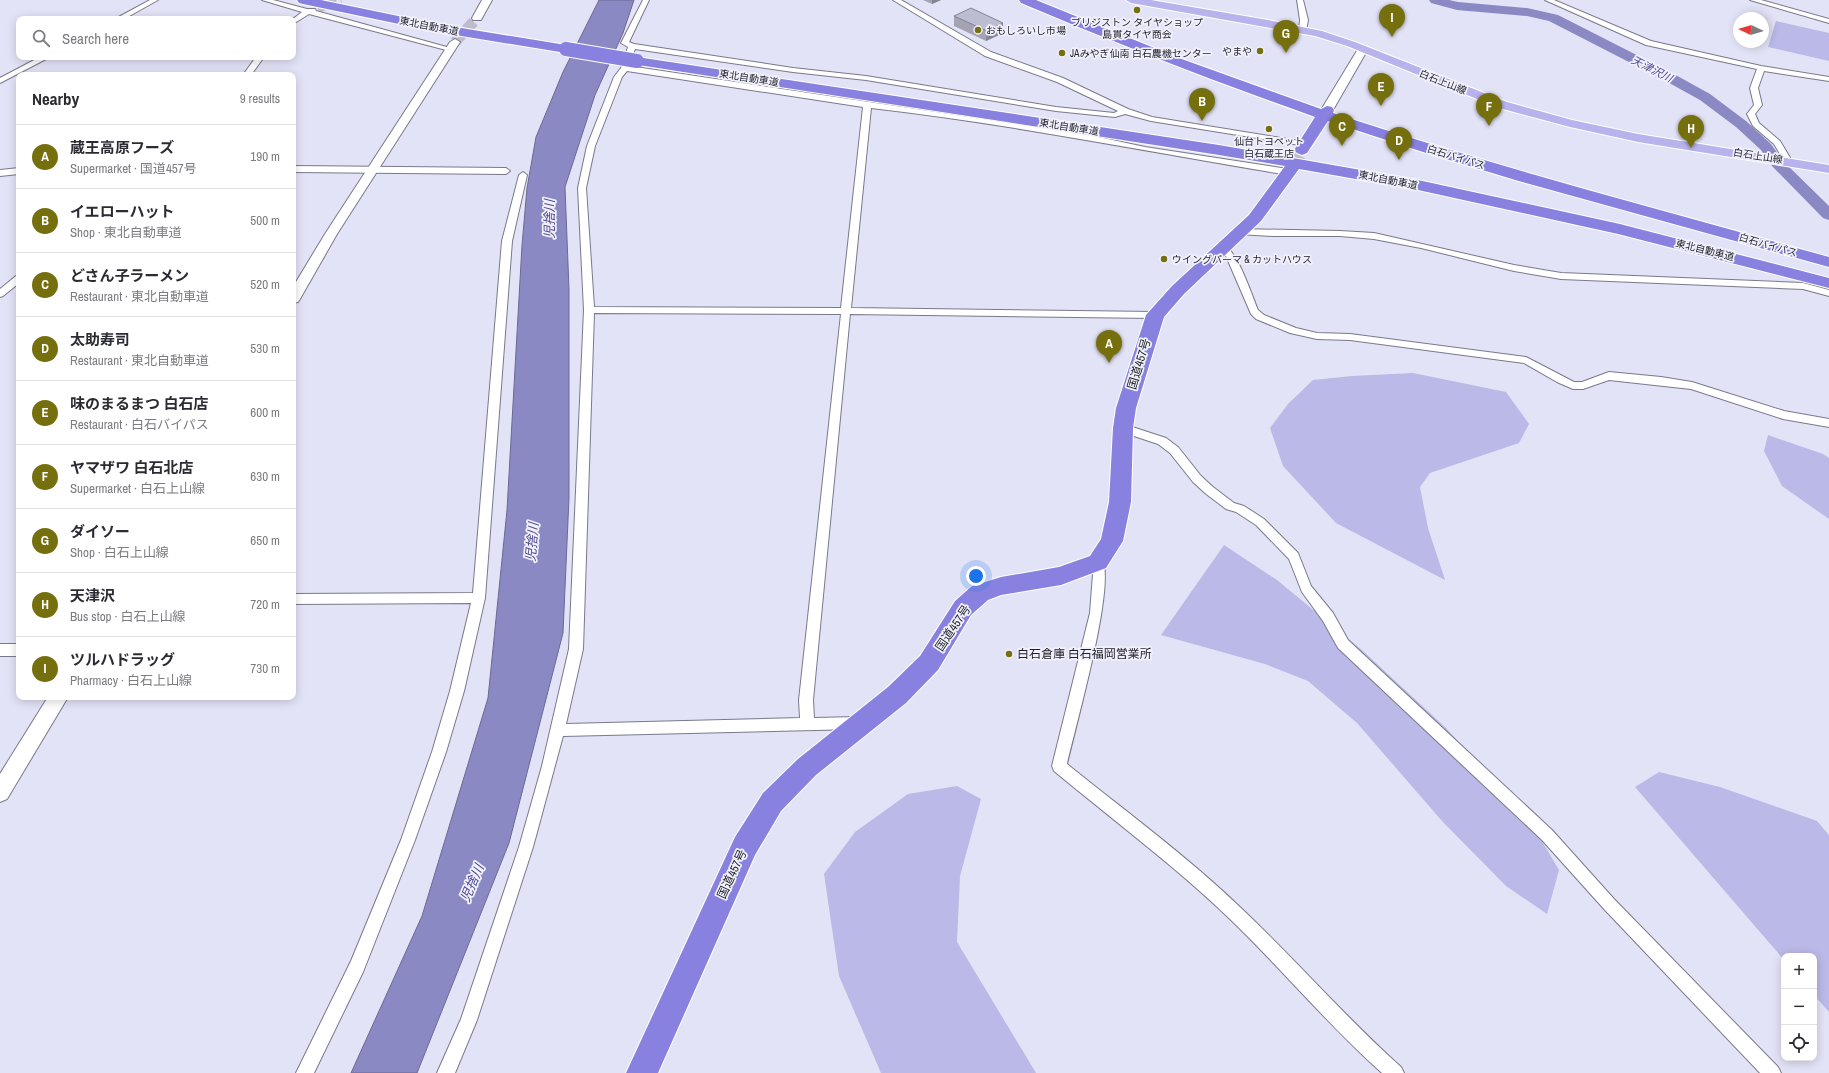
<!DOCTYPE html>
<meta charset="utf-8">
<style>
body{margin:0;font-family:"Archivo Narrow","Noto Sans JP",sans-serif;background:#f2f2f3;color:#2b2b33}
.controls{position:absolute;right:12px;bottom:12px;display:grid;overflow:hidden;border-radius:8px;box-shadow:0 2px 10px #0003}
.controls button{width:36px;height:36px;display:grid;place-items:center;padding:0;border:0;border-bottom:1px solid #e1e1e2;background:#fff;color:#2b2b33;font:20px sans-serif}
.compass{position:absolute;left:1733px;top:12px;width:36px;height:36px;border-radius:50%;background:#fff;box-shadow:0 2px 10px #0003;rotate:274deg}
.you{position:absolute;left:976px;top:576px;width:14px;height:14px;margin:-10px;border:3px solid #fff;border-radius:50%;background:#1a73e8;box-shadow:0 0 0 6px #1a73e833}
.badge{display:grid;place-items:center;width:26px;height:26px;border-radius:50%;background:#756f0e;color:#fff;font-size:13px;font-weight:700}
.pin{position:absolute;translate:-50% -33px;filter:drop-shadow(0 1px 2px #0008)}
.pin::after{content:'';position:absolute;top:21px;width:14px;height:12px;background:inherit;clip-path:polygon(0 0,100% 0,50% 100%)}
.list{margin:0;padding:0;list-style:none}
h2{display:flex;justify-content:space-between;align-items:center;height:52px;margin:0;padding:0 16px;font-size:17px}
h2 small{font-size:13px;font-weight:400;color:#7c7c81}
.list li{display:grid;grid-template-columns:26px 1fr auto;gap:12px;align-items:center;box-sizing:border-box;height:64px;padding:0 16px;border-top:1px solid #e1e1e2}
.list b{display:block;font-size:15px;white-space:nowrap}
.list p{margin:0;font-size:13px;white-space:nowrap;color:#7c7c81}
.list em{font-size:13px;font-style:normal;color:#7c7c81}
.icon{flex:none;width:22px;height:22px;fill:none;stroke:currentColor;stroke-width:2;stroke-linecap:round;stroke-linejoin:round}
.map{position:relative;flex:none;width:1829px;height:1073px;overflow:hidden}
.search{position:absolute;background:#fff;box-shadow:0 2px 10px #0003;left:16px;top:16px;width:280px;height:44px;display:flex;align-items:center;gap:10px;box-sizing:border-box;padding:0 14px;border-radius:8px;color:#7c7c81;font-size:15px}
.panel{position:absolute;background:#fff;box-shadow:0 2px 10px #0003;left:16px;top:72px;width:280px;height:628px;border-radius:8px}
.map>svg:first-child{display:block}
.green{fill:#bab9e7}
.water{fill:#8b89c3;stroke:#6b6994}
.lines{fill:none;stroke-linecap:round;stroke-linejoin:round}
.river{fill:#8b89c3;fill-rule:evenodd}
.street-tunnel{stroke:#bcbccd;stroke-width:8;stroke-dasharray:8 4;stroke-linecap:butt}
.secondary-tunnel{stroke:#bcbccd;stroke-width:11;stroke-dasharray:11 5.5;stroke-linecap:butt}
.highway-tunnel{stroke:#bcbccd;stroke-width:14;stroke-dasharray:14 7;stroke-linecap:butt}
.street-casing{stroke:#79798b;stroke-width:2}
.secondary-casing{stroke:#79798b;stroke-width:2}
.primary-casing{stroke:#fff;stroke-width:2}
.highway-casing{stroke:#fff;stroke-width:2}
.street{fill:#fff;fill-rule:evenodd}
.secondary{fill:#fff;fill-rule:evenodd}
.primary{fill:#b8b3ec;fill-rule:evenodd}
.highway{fill:#8981df;fill-rule:evenodd}
.highway-bridge-casing{stroke:#fff;stroke-width:16;stroke-linecap:butt}
.highway-bridge{stroke:#8981df;stroke-width:14}
.wall{fill:#a3a3b4}
.shaded-wall{fill:#848492}
.building{fill:#bdbdd1;stroke:#848492}
.poi-dot{fill:#756f0e;stroke:#f1f1fd;stroke-width:1.5}
.labels{text-anchor:middle;dominant-baseline:central;stroke-width:3.5;stroke-linejoin:round;paint-order:stroke}
.far-poi-label{font-size:10px;fill:#1f1f26;stroke:#f1f1fd;text-anchor:start}
.far-street-label{font-size:10px;fill:#1f1f26;stroke:#f1f1fd}
.far-water-label{font-size:11px;font-style:italic;fill:#4d458e;stroke:#f1f1fd}
.street-label{font-size:12px;fill:#1f1f26;stroke:#f1f1fd}
.poi-label{font-size:12px;fill:#1f1f26;stroke:#f1f1fd;text-anchor:start}
.water-label{font-size:13px;font-style:italic;fill:#4d458e;stroke:#f1f1fd}
</style>
<div class="map">
<svg width="1829" height="1073" viewBox="0 0 1829 1073">
<rect width="100%" height="100%" fill="#e3e3f7"/>
<!-- green -->
<g class="green">
<path d="M1776,21L1829,33V61L1768,47Z"/>
<path d="M1413,373L1506,392L1529,424L1519,443L1430,473L1420,487L1428,528L1445,580L1336,523L1283,466L1270,428L1288,404L1313,380L1352,376Z"/>
<path d="M1768,435L1823,454L1829,458V519L1782,486L1764,451Z"/>
<path d="M1224,545L1277,580L1363,651L1446,728L1530,821L1559,870L1547,914L1506,886L1442,821L1357,723L1308,681L1265,664L1161,635Z"/>
<path d="M1659,772L1720,787L1817,821L1829,835V1012L1814,995V956H1784V960L1635,787Z"/>
<path d="M957,786L981,799L960,876L957,942L1036,1073H881L839,976L824,874L855,832L908,794Z"/>
</g>
<!-- water -->
<path class="water" d="M599,0H634L623,33L595,95L565,187L569,289V498L563,633L509,843L417,1073H351L422,916L488,698L507,510L522,245L527,188L536,137L563,72Z"/>
<g class="lines">
<!-- river -->
<path class="river" d="M1429,0H1449L1458,2L1527,8L1558,15L1672,73L1710,94L1746,121L1771,144L1782,160L1829,206V220L1823,218L1772,166L1761,150L1736,127L1700,100L1662,79L1549,21L1527,16L1457,10L1431,3Z"/>
<!-- street-tunnel -->
<path class="street-tunnel" d="M318,9L341,0"/>
<!-- secondary-tunnel -->
<path class="secondary-tunnel" d="M455,42L477,18"/>
<!-- highway-tunnel -->
<path class="highway-tunnel" d="M1292,167L1302,150"/>
<defs>
<g id="street">
<path d="M150,0H158L124,19H115Z"/>
<path d="M262,0H273L307,9H315L316,11L454,49L450,51L309,14L293,24V19L302,12Z"/>
<path d="M643,0H649L629,42L634,44L793,68L866,76L1056,107L1114,113L1118,111L1057,82L985,56L893,0H901L991,52L1063,78L1128,109L1152,117L1306,142L1310,144L1306,146L1151,121L1125,114L1115,117L1056,111L866,80L793,72L635,49L629,66L1089,135L1145,147L1288,169L1292,172L1288,175C1149,152 1011,124 871,108L851,308L1155,312L1160,315L1155,318L850,314L813,700L814,718L858,717L863,719L865,723L863,727L858,729L563,736L533,847L477,1020L455,1073H437L461,1019L519,847L542,766L569,649L584,310L578,188L587,146L614,77L621,68L628,47L621,43ZM627,71L863,107L841,308L594,307L586,188L595,146L622,77ZM594,313L841,314L799,700L800,718L566,724L583,649Z"/>
<path d="M1297,0H1303L1308,20L1306,31L1299,29L1300,20Z"/>
<path d="M1545,0H1554L1651,41L1761,66L1829,77V81L1764,71L1758,88L1762,105L1755,114L1759,123L1780,141L1792,161L1791,163H1785L1774,144L1753,126L1747,114L1754,105L1750,88L1757,69L1646,45Z"/>
<path d="M1750,0H1761L1829,19V23Z"/>
<path d="M40,57H50L0,83V78Z"/>
<path d="M256,57H264L251,75H243Z"/>
<path d="M293,166L506,168L510,171L506,174L293,172Z"/>
<path d="M19,168V174L0,176V170Z"/>
<path d="M523,172L527,175L512,241L485,598L464,691L446,752L415,840L363,972L314,1073H296L351,961L401,840L432,752L450,691L471,603L293,604V594L473,593L502,241L519,175Z"/>
<path d="M1240,229L1340,231L1374,233L1514,265L1561,273L1803,283L1829,290V296L1803,289L1561,279L1514,271L1421,248L1374,239L1340,236H1274L1237,234L1235,232L1237,230Z"/>
<path d="M1223,245C1237,249 1252,296 1258,310L1264,315L1296,328L1317,333L1350,334L1526,357L1574,382H1582L1609,372L1661,377L1692,382L1784,411L1829,419V427L1783,419L1691,389L1609,380L1583,389H1573L1557,382L1524,363L1350,340L1317,339L1290,333L1256,319L1251,314L1226,256L1218,248Z"/>
<path d="M19,275V283L3,296L0,297V289L16,276Z"/>
<path d="M1123,424L1166,438L1178,447L1201,476L1213,487L1234,503L1244,506L1264,519L1298,553L1311,586L1333,613L1348,640L1552,830L1614,899L1778,1067L1781,1073H1760L1604,909L1542,840L1338,648L1323,621L1302,592L1289,559L1256,525L1236,512L1226,509L1205,493L1193,482L1170,453L1158,444L1119,431L1118,428L1119,425Z"/>
<path d="M1098,557L1102,559C1116,585 1075,728 1067,764C1125,811 1187,856 1242,909C1296,960 1345,1017 1401,1067L1404,1073H1382C1328,1025 1282,969 1231,920C1175,866 1113,820 1054,771L1052,766L1090,613L1093,574L1092,562L1094,559Z"/>
<rect x="0" y="644" width="19" height="12"/>
</g>
<g id="secondary">
<path d="M482,0H492L481,20H473L472,18Z"/>
<path d="M455,39L460,42L337,234L300,299L298,302L293,303V287L325,234L450,42Z"/>
<path d="M1363,46L1368,49L1333,110L1331,112H1323L1321,110L1358,49Z"/>
<path d="M48,697H68L7,799L0,802V774Z"/>
</g>
<path id="primary" d="M1126,0H1151L1268,20L1322,31L1355,42L1507,102L1572,120L1638,134L1829,165V173L1638,142L1570,127L1499,108L1347,46L1315,36L1131,3Z"/>
<g id="highway">
<path d="M297,0H321L437,24L566,45L571,46L573,49L571,52L566,53L437,32L303,4L299,3Z"/>
<path d="M1019,0H1036L1179,58L1321,109L1327,106L1332,107L1334,110L1333,113C1496,167 1663,210 1829,257V267L1522,182L1423,152L1328,121L1307,153L1302,155L1297,153L1294,150L1315,117C1216,82 1118,44 1021,3Z"/>
<path d="M637,57L1219,145L1418,180L1620,224L1829,278V288L1618,234L1418,190L1299,169L1261,221L1184,294L1164,317L1136,408L1133,428L1131,502L1123,541L1106,568L1061,585L1001,595L988,600L971,615L938,670L906,703L816,775L781,811L755,855L658,1073H626L735,837L763,793L798,759L888,687L920,656L955,601L972,586L1001,577L1059,567L1090,556L1101,539L1109,502L1113,428L1116,408L1146,315L1172,286L1249,215L1285,166L1219,155L632,64L630,61L632,58Z"/>
</g>
</defs>
<!-- street casing -->
<use href="#street" class="street-casing"/>
<!-- secondary casing -->
<use href="#secondary" class="secondary-casing"/>
<!-- primary casing -->
<use href="#primary" class="primary-casing"/>
<!-- highway casing -->
<use href="#highway" class="highway-casing"/>
<!-- street -->
<use href="#street" class="street"/>
<!-- secondary -->
<use href="#secondary" class="secondary"/>
<!-- primary -->
<use href="#primary" class="primary"/>
<!-- highway -->
<use href="#highway" class="highway"/>
<defs>
<path id="highway-bridge" d="M566,49L637,61"/>
</defs>
<!-- highway-bridge casing -->
<use href="#highway-bridge" class="highway-bridge-casing"/>
<!-- highway-bridge -->
<use href="#highway-bridge" class="highway-bridge"/>
</g>
<!-- wall -->
<g class="wall">
<path d="M923,0H941L932,4Z"/>
<path d="M954,16L1003,23V33L986,41L954,26Z"/>
</g>
<!-- shaded-wall -->
<g class="shaded-wall">
<path d="M932,0H941L932,4Z"/>
<path d="M1003,23V33L986,41L987,31Z"/>
</g>
<!-- building -->
<path class="building" d="M971,8L1003,23L987,31L954,16Z"/>
<!-- markers -->
<g class="poi-dot">
<circle cx="1137" cy="10" r="4"/>
<circle cx="978" cy="30" r="4"/>
<circle cx="1260" cy="51" r="4"/>
<circle cx="1062" cy="53" r="4"/>
<circle cx="1269" cy="129" r="4"/>
<circle cx="1164" cy="259" r="4"/>
<circle cx="1009" cy="654" r="4"/>
</g>
<g class="labels">
<!-- far-poi labels -->
<g class="far-poi-label">
<text x="1137" y="22" text-anchor="middle">ブリジストン タイヤショップ<tspan x="1137" dy="12">島貫タイヤ商会</tspan></text>
<text x="986" y="30">おもしろいし市場</text>
<text x="1252" y="51" text-anchor="end">やまや</text>
<text x="1070" y="53">JAみやぎ仙南 白石農機センター</text>
<text x="1269" y="141" text-anchor="middle">仙台トヨペット<tspan x="1269" dy="12">白石蔵王店</tspan></text>
<text x="1172" y="259">ウイングパーマ &amp; カットハウス</text>
</g>
<!-- far-street labels -->
<g class="far-street-label">
<text transform="translate(429 26) rotate(11)">東北自動車道</text>
<text transform="translate(749 78) rotate(9)">東北自動車道</text>
<text transform="translate(1443 82) rotate(22)">白石上山線</text>
<text transform="translate(1069 127) rotate(9)">東北自動車道</text>
<text transform="translate(1758 156) rotate(9)">白石上山線</text>
<text transform="translate(1456 157) rotate(17)">白石バイパス</text>
<text transform="translate(1388 180) rotate(11)">東北自動車道</text>
<text transform="translate(1768 245) rotate(16)">白石バイパス</text>
<text transform="translate(1705 250) rotate(14)">東北自動車道</text>
</g>
<!-- far-water labels -->
<g class="far-water-label">
<text transform="translate(1652 69) rotate(27)">天津沢川</text>
</g>
<!-- street labels -->
<g class="street-label">
<text transform="translate(1139 364) rotate(-73)">国道457号</text>
<text transform="translate(953 628) rotate(-56)">国道457号</text>
<text transform="translate(732 874) rotate(-65)">国道457号</text>
</g>
<!-- poi labels -->
<g class="poi-label">
<text x="1017" y="654">白石倉庫 白石福岡営業所</text>
</g>
<!-- water labels -->
<g class="water-label">
<text transform="translate(549 219) rotate(-90)">児捨川</text>
<text transform="translate(532 542) rotate(-85)">児捨川</text>
<text transform="translate(472 883) rotate(-67)">児捨川</text>
</g>
</g>
</svg>
<div class="controls">
<button>+</button>
<button>−</button>
<button><svg class="icon" aria-label="locate" viewBox="0 0 24 24"><circle cx="12" cy="12" r="6"/><path d="M12 2v4M12 18v4M2 12h4M18 12h4"/></svg></button>
</div>
<svg class="compass" viewBox="-18 -18 36 36"><path d="M0-13l5 13h-10z" fill="#e53935"/><path d="M0 13l5-13h-10z" fill="#7c7c81"/></svg>
<div class="you"></div>
<div class="pin badge" style="left:1109px;top:363px">A</div>
<div class="pin badge" style="left:1202px;top:121px">B</div>
<div class="pin badge" style="left:1342px;top:146px">C</div>
<div class="pin badge" style="left:1399px;top:160px">D</div>
<div class="pin badge" style="left:1381px;top:106px">E</div>
<div class="pin badge" style="left:1489px;top:126px">F</div>
<div class="pin badge" style="left:1286px;top:53px">G</div>
<div class="pin badge" style="left:1691px;top:148px">H</div>
<div class="pin badge" style="left:1392px;top:37px">I</div>
<div class="search"><svg class="icon" aria-label="search" viewBox="0 0 24 24"><circle cx="10" cy="10" r="6"/><path d="M15 15l6 6"/></svg>Search here</div>
<section class="panel">
<h2>Nearby<small>9 results</small></h2>
<ul class="list">
<li><span class="badge">A</span><div><b>蔵王高原フーズ</b><p>Supermarket · 国道457号</p></div><em>190 m</em></li>
<li><span class="badge">B</span><div><b>イエローハット</b><p>Shop · 東北自動車道</p></div><em>500 m</em></li>
<li><span class="badge">C</span><div><b>どさん子ラーメン</b><p>Restaurant · 東北自動車道</p></div><em>520 m</em></li>
<li><span class="badge">D</span><div><b>太助寿司</b><p>Restaurant · 東北自動車道</p></div><em>530 m</em></li>
<li><span class="badge">E</span><div><b>味のまるまつ 白石店</b><p>Restaurant · 白石バイパス</p></div><em>600 m</em></li>
<li><span class="badge">F</span><div><b>ヤマザワ 白石北店</b><p>Supermarket · 白石上山線</p></div><em>630 m</em></li>
<li><span class="badge">G</span><div><b>ダイソー</b><p>Shop · 白石上山線</p></div><em>650 m</em></li>
<li><span class="badge">H</span><div><b>天津沢</b><p>Bus stop · 白石上山線</p></div><em>720 m</em></li>
<li><span class="badge">I</span><div><b>ツルハドラッグ</b><p>Pharmacy · 白石上山線</p></div><em>730 m</em></li>
</ul>
</section>
</div>
